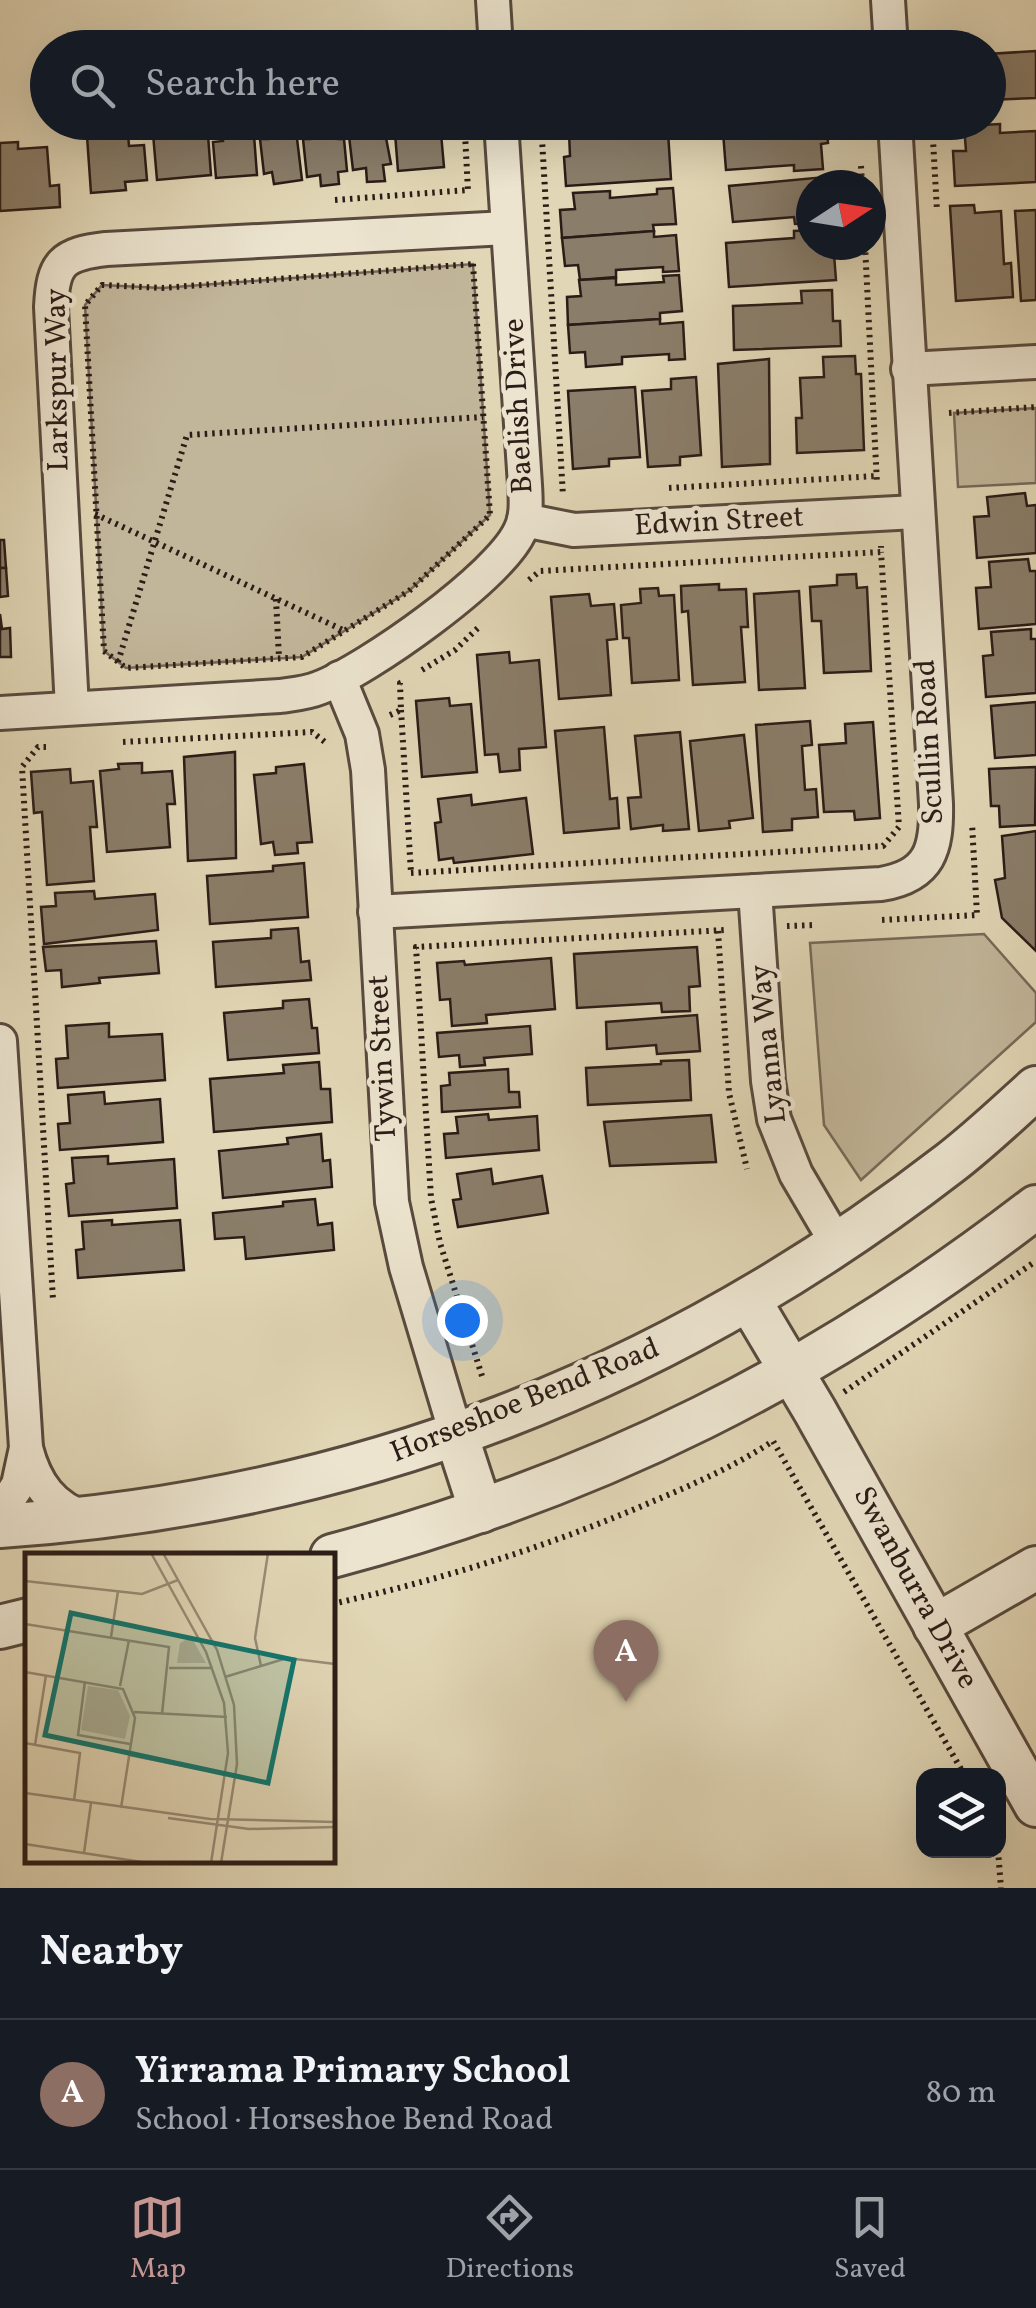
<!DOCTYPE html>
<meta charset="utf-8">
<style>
body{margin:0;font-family:Vollkorn,serif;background:#242831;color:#f1f3f6}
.controls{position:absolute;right:30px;bottom:30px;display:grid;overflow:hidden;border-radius:20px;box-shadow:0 10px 40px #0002}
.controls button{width:90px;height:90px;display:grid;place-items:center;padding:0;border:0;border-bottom:2px solid #363941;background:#171b24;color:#f1f3f6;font:50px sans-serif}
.compass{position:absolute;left:796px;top:170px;width:90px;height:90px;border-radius:50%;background:#171b24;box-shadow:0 10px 40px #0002;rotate:78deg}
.you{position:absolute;left:462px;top:1320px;width:35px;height:35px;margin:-25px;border:8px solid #fff;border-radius:50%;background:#1a73e8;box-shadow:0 0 0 15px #1a73e833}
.badge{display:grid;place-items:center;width:65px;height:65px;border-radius:50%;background:#c59692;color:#fff;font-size:32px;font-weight:700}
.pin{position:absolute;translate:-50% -82px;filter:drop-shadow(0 2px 5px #0008)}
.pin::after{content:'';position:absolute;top:52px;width:35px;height:30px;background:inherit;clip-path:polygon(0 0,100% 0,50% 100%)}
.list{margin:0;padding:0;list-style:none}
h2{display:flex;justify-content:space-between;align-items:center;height:130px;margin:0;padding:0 40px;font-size:42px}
h2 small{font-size:32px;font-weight:400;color:#9ea1a6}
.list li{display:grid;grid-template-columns:65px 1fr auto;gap:30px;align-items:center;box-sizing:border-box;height:150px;padding:0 40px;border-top:2px solid #363941}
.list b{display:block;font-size:38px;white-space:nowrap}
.list p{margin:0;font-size:32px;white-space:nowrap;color:#9ea1a6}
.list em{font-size:32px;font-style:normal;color:#9ea1a6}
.icon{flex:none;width:55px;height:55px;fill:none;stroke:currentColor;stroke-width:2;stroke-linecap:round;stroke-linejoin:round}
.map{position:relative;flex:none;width:1036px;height:1888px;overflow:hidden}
.search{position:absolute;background:#171b24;box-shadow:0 10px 40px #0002;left:30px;right:30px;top:30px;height:110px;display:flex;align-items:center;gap:25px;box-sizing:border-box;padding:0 35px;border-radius:55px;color:#9ea1a6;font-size:38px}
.sheet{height:280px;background:#171b24}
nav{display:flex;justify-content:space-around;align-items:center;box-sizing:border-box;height:140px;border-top:2px solid #363941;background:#171b24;font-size:28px;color:#9ea1a6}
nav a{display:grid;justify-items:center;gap:5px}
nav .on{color:#c59692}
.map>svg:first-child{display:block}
.green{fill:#c2b69a;stroke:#766958;stroke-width:2.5}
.building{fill:#8a7d69;stroke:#2b1c17;stroke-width:2.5}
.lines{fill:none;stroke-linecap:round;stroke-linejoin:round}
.minor-casing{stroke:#584a3e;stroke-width:38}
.tertiary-casing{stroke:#584a3e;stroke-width:48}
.path{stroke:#2b1c17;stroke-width:6;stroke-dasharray:2.5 5;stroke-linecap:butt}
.minor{stroke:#ece4cf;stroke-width:32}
.tertiary{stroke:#ece4cf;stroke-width:42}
.labels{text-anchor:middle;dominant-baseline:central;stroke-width:9;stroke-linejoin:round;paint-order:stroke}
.street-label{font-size:30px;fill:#2b1c17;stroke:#ece4cf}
.inset-road{fill:none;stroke:#988c76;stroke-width:2.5}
.view{fill:#0f766e;fill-opacity:0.15;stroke:#0f766e;stroke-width:5}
.inset-edge{fill:none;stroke:#2b1c17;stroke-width:5}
</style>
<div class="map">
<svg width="1036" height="1888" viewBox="0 0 1036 1888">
<rect width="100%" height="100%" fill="#e1d6b5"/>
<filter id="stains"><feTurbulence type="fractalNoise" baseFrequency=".002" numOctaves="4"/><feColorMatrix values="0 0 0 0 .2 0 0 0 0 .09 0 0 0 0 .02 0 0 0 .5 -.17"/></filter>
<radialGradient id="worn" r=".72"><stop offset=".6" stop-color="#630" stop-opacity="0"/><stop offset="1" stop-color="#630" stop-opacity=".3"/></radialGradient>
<!-- green -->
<g class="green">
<path d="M473,264L490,515L409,591L302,657L126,668L104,651L85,305L102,285L162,288Z"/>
<path d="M1036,408V483L958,487L954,413Z"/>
<path d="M984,934L1036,993V1022L861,1180L824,1125L810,943Z"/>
</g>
<!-- building -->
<g class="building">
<path d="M1036,51V98L988,100V54Z"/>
<path d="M86,122H127L129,146L144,145L147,180L125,182L126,190L91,193Z"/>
<path d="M152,122H207L211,175L157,180Z"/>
<path d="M221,122H253L257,175L216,178L213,142L223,141Z"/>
<path d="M266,122H295L302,180L274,184L272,172L264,174L260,139H268Z"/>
<path d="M308,122H336L338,139H344L347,171L338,172L339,184L321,186L320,175L307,177L303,139H310Z"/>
<path d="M354,122H383L391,164L383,165L385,181L367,182L366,168L353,170L349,136L355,135Z"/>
<path d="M401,122H440L444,167L398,171L395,133L402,132Z"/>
<path d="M791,122H826L828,143L821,144L823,169L794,171V165L726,170L723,132L792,126Z"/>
<path d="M1000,124V133L1036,131V182L955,186L953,151H966L964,126Z"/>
<path d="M604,129V137L668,132L671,179L566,186L564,157L570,156L569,132Z"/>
<path d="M18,142V149L47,147L50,186L59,185L60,207L0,211V143Z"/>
<path d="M825,177L826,185H811V223L795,224L794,217L733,222L729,186Z"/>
<path d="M673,188L676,224L653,225L654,231L562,238L560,210L575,209L573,193L610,191V198L657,194V189Z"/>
<path d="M974,205L975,213L1001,211L1004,264L1011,263L1013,297L956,301L950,206Z"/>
<path d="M1036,210V300L1021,301L1015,211Z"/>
<path d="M811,230V245H823L824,255L834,254L836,280L729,287L726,243L794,238V231Z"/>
<path d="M654,231V237L676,235L679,271L663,272V267L616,270V277L580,280L578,265L565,266L562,238Z"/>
<path d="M679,275L682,311L660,313V319L568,325L567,297L581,296L579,280L616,278V285L664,282L663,276Z"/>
<path d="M832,290L833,321H840L841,346L734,350L733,306L802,303L801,291Z"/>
<path d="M660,319V324L683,322L685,359L669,360V354L622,357V364L586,367L585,352L570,353L568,325Z"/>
<path d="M855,356L856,374H861L864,450L797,453L796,418H802L800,378L824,377L823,357Z"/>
<path d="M769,359L770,464L722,467L718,364Z"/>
<path d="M696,377L701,455L680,457V465L648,467L642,391L671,389V379Z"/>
<path d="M635,387L640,457L609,459V466L573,469L568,391Z"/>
<path d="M1025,493L1027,506L1036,505V553L977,558L974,517L989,516L987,497Z"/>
<path d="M0,540H4L6,568H0Z"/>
<path d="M1028,559L1030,571H1036V624L979,629L976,588L991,587L989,562Z"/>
<path d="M0,568H6L8,596L0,597Z"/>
<path d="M856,574L857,588L867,587L871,671L824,673L821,621H812L810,587L837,585V575Z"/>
<path d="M719,584V590L746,589L748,627H741L745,682L693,685L688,611L682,612L681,586Z"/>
<path d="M658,588L659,596L674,595L679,680L632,683L629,638H623L621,605L641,603L640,589Z"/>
<path d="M799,591L805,688L759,690L754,594Z"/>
<path d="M589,594L591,606L614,604L617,639L607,640L611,695L559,699L551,597Z"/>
<path d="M0,614L2,629L10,628L11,657H0Z"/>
<path d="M1031,629V639H1036V693L986,697L983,656L993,655L991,632Z"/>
<path d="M509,652L510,663L539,660L546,747L519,749L520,770L500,772L498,754L485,755L477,655Z"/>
<path d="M449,698L450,706L471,704L477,772L422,777L416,701Z"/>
<path d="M1036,702V755L995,758L991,706Z"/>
<path d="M810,721L812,745L802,746L805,790L816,789L818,817L792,819V830L763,832L756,725Z"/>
<path d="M873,722L880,818L855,820L854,811L824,812L819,745L846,743L845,724Z"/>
<path d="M604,727L610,799L617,798L619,828L564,833L555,731Z"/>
<path d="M680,732L689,829L663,831V825L631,829L628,798L641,797L635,736Z"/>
<path d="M744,735L753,818L729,821L730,828L699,831L690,741Z"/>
<path d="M235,752L236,858L188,861L184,757Z"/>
<path d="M142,763V773L172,771L175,804H167L170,847L107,852L100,771L119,769L118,764Z"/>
<path d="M304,764L312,842L297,843L298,853L275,855L273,842L261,844L254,775L276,773V767Z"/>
<path d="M1036,767L1035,825L1000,827L999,806H991L989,769Z"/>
<path d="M70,769L71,783L93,781L97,827H90L94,881L47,885L42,812L34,813L31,772Z"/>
<path d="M471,795L472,805L526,798L533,854L454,863L453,858L439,860L435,823L441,822L438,799Z"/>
<path d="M1036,831V951L1002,918L995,880L1005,878L1002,836Z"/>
<path d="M304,863L308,917L210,924L207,876L273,871V866Z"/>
<path d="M94,891L95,899L155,894L158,930L44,944L41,907L56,906L55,893Z"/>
<path d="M298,928L301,962L309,961L311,980L216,987L213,942L271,938V930Z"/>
<path d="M156,941L159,973L99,978L100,983L62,987L61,970L46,971L43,947Z"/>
<path d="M697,947L700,986L689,987L690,1011L662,1012L661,1003L577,1008L574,954Z"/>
<path d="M551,958L555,1009L486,1015L487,1023L452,1026L450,999L440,1000L437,963L464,961L465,965Z"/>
<path d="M309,999L312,1028H317L319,1053L228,1060L224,1013L283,1008V1001Z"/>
<path d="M697,1015L700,1051L657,1054L656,1045L607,1049L606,1022Z"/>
<path d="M109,1023V1037L162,1034L165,1080L58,1088L56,1059L68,1058L66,1026Z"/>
<path d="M530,1026L532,1054L484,1058L485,1065L460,1067L459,1055L439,1057L437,1033Z"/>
<path d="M689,1060L691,1100L588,1105L586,1068L661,1064V1061Z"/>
<path d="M319,1062L321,1089H330L332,1122L214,1132L210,1079L284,1073L283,1065Z"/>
<path d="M508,1069L509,1092H519L520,1107L442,1112L441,1086L450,1085L449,1073Z"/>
<path d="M104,1092L105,1104L160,1099L163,1142L60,1150L58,1124L70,1123L68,1095Z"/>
<path d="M488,1114L489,1120L537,1116L539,1150L446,1158L444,1134L458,1133L456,1117Z"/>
<path d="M711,1115L716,1162L610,1166L604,1122Z"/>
<path d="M321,1134L323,1161L330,1160L332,1187L223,1198L219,1151L288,1144L287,1138Z"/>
<path d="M108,1156V1164L174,1159L177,1208L69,1216L66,1184L74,1183L72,1158Z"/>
<path d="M491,1169L493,1184L542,1176L548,1213L458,1227L453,1200L461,1199L457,1174Z"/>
<path d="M315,1199L318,1225L332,1223L334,1250L246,1259L244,1237L215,1239L213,1213L283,1206V1202Z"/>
<path d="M112,1220V1225L180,1220L184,1270L78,1278L76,1250L84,1249L82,1222Z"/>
</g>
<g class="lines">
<defs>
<g id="minor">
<path d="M493,0L496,48"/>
<path d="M888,0L891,48"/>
<path d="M908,369L1036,362"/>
<path d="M524,520L574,530L916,512"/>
<path d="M339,678L362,734L368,770L392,1202L406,1267L456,1434"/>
<path d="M72,708L51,307C53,263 62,254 106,249L507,228"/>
<path d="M0,713L280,696C293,694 307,693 319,688C367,670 499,577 520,531C527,517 526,501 525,485L501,122"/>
<path d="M755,891L768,1081L774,1119L796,1174L836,1242"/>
<path d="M375,912L881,884C930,876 937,849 936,804L895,122"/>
<path d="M0,1041L26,1448C35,1483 52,1508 88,1519"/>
<path d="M0,1512L18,1485L26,1448"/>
</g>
<g id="tertiary">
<path d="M749,1300L815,1411L1036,1805"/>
<path d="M456,1434L481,1511"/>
<path d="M0,1526C355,1502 668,1381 950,1163C980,1140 1008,1113 1036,1088"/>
<path d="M332,1556C596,1486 820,1374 1036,1207"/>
<path d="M935,1626L1036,1568"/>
<path d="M0,1627L28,1620"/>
</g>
</defs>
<!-- minor casing -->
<use href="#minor" class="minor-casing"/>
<!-- tertiary casing -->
<use href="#tertiary" class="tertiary-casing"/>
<!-- path -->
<g class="path">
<path d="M541,122L563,496"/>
<path d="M932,122L937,211"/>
<path d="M465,134L468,191"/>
<path d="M861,166L862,185"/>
<path d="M335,200L468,190"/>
<path d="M865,245L877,484"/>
<path d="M473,264L490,515L409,591L302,657L126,668L104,651L85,305L102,285L162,288Z"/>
<path d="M949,413L1036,407"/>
<path d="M669,488L876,476"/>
<path d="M95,514L343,630"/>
<path d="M529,580L540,571L881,552V546"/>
<path d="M276,599L279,658"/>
<path d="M118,662L187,435L483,417"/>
<path d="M422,670L455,650L480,626"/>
<path d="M401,710L411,873"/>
<path d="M390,715L401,710L400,683L403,682"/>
<path d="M123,742L312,732L325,742"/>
<path d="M46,747H38L22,767L53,1300"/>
<path d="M411,873L883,846L899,827L881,552"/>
<path d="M882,920L977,915L972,823"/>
<path d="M787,926L815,925"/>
<path d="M718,931L729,1093L747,1169"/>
<path d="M482,1376L440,1243L431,1198L416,947L725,930"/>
<path d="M844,1392L1036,1261"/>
<path d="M332,1604C439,1580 541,1549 642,1506C687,1487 732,1468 773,1441L965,1776"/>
<path d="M998,1850L1001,1888"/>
</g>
<!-- minor -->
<use href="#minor" class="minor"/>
<!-- tertiary -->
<use href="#tertiary" class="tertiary"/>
</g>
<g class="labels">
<!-- street labels -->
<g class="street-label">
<text transform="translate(58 380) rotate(-91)">Larkspur Way</text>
<text transform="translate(519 406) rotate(-93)">Baelish Drive</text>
<text transform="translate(719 522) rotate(-3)">Edwin Street</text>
<text transform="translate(930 742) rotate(-93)">Scullin Road</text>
<text transform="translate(769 1044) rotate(-96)">Lyanna Way</text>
<text transform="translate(383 1058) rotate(-93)">Tywin Street</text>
<text transform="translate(525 1401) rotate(-22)">Horseshoe Bend Road</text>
<text transform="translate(915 1588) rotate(61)">Swanburra Drive</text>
</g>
</g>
<!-- overview -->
<g transform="translate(25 1553)">
<rect width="310" height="310" fill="#e1d6b5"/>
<path d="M166,84L181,110H152L155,90ZM63,133L93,137L105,163L100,186L56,177Z" fill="#c2b69a"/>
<path class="inset-road" d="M126,0L181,99L199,150L203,200L186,310M138,0L192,97L209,152L212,211L196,310M0,28L117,41L153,27M0,71L144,94L137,161M86,84L93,38M236,113L230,85L243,0M144,115H188M0,119L98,136L110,165L96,255M200,124L262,105L310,111M60,128L53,182L105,191M95,133L104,87M109,159L202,164M0,190L55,200L49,248M10,192L21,122M104,202L199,221M0,240L185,266L310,269M143,265L224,276L310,274M0,291L123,310M59,300L66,250"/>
<path class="view" d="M46,60L269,107L243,230L20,182Z"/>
<rect width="310" height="310" class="inset-edge"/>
</g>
<rect width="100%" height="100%" filter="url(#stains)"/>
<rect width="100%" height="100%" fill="url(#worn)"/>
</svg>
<div class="controls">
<button><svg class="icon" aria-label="layers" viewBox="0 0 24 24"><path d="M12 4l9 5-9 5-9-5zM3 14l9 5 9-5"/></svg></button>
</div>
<svg class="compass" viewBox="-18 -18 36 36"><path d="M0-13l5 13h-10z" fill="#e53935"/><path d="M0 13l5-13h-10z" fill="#9ea1a6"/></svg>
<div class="you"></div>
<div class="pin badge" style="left:626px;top:1702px;background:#8d6e63">A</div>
<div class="search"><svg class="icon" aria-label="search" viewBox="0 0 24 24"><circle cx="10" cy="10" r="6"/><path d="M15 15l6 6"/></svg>Search here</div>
</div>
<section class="sheet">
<h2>Nearby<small></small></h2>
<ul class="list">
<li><span class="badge" style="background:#8d6e63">A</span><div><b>Yirrama Primary School</b><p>School · Horseshoe Bend Road</p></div><em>80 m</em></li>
</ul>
</section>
<nav>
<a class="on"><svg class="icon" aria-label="map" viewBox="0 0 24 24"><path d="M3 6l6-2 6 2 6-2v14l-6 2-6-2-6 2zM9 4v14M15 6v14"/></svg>Map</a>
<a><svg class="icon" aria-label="directions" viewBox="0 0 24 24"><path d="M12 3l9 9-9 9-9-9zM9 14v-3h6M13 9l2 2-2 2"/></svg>Directions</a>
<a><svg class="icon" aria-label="saved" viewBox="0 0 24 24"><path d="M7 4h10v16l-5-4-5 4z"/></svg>Saved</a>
</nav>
